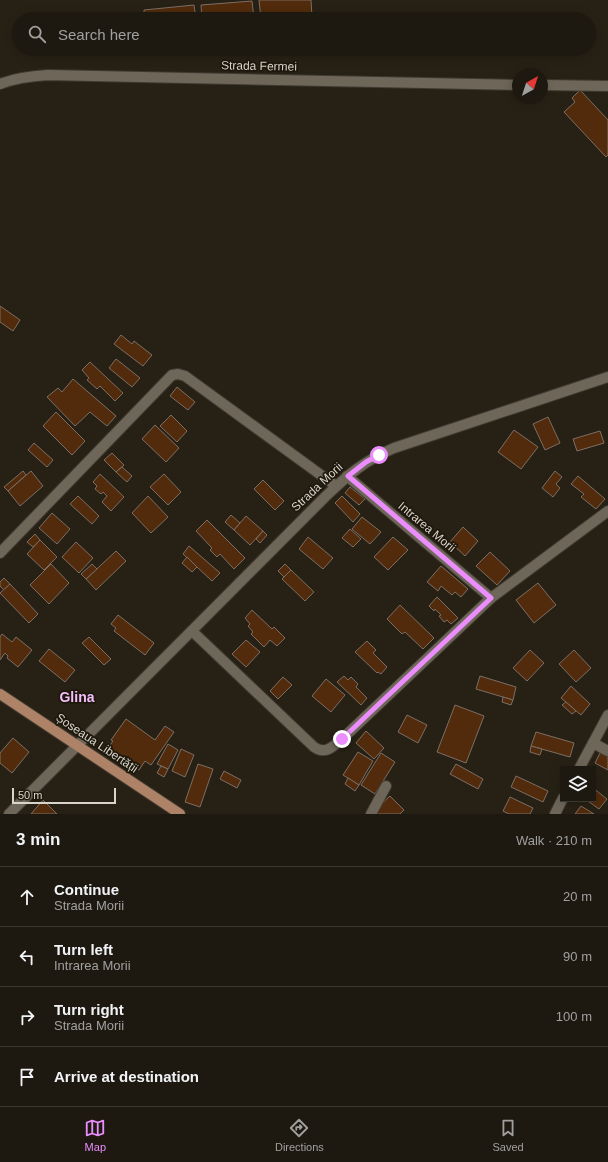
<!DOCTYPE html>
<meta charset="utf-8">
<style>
body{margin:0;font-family:Helvetica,sans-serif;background:#252219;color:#f1f3f6}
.controls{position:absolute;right:12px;bottom:12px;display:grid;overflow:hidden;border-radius:0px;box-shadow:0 2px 10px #0003}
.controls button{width:36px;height:36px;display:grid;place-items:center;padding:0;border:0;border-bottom:1px solid #3b3830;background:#1d1910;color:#f1f3f6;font:20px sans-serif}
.compass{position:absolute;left:512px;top:68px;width:36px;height:36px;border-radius:50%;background:#1d1910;box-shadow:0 2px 10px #0003;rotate:39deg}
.scale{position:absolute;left:12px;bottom:10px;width:104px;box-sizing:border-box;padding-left:4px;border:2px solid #d8d4cc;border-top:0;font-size:11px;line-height:14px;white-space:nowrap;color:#d8d4cc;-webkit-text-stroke:3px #1e180c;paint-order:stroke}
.stop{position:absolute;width:12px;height:12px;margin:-9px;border:3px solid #eb8dfc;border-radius:50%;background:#fff}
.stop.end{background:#eb8dfc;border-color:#fff;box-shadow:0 1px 4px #0008}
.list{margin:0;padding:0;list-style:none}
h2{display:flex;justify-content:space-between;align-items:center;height:52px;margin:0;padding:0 16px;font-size:17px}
h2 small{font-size:13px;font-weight:400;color:#a0a09f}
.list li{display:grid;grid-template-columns:26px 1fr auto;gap:12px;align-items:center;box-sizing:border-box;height:60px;padding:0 16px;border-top:1px solid #3b3830}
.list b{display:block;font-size:15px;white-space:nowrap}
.list p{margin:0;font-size:13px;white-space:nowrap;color:#a0a09f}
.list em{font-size:13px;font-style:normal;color:#a0a09f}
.icon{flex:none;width:22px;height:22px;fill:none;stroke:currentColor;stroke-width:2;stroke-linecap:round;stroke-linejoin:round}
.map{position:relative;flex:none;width:608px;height:814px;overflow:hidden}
.search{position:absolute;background:#1d1910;box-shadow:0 2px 10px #0003;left:12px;right:12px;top:12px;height:44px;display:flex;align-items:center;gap:10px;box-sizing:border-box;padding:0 14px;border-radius:22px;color:#a0a09f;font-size:15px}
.sheet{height:292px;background:#1d1910}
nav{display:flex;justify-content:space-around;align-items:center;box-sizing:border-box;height:56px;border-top:1px solid #3b3830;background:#1d1910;font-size:11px;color:#a0a09f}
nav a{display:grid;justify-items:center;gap:2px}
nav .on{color:#eb8dfc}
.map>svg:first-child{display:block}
.building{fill:#512b0b;stroke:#7d6e65}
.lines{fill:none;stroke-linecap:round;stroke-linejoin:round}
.minor-casing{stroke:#403a32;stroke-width:12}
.major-casing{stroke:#403a32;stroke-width:12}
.minor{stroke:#6e6759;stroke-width:10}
.major{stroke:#ad8266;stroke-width:10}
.route{stroke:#eb8dfc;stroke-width:5}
.labels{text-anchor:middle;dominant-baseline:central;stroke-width:3.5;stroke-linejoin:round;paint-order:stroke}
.street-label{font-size:12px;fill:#d8d4cc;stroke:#1e180c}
.quarter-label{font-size:14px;font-weight:bold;fill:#f3bffc;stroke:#1e180c}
</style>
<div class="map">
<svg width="608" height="814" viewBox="0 0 608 814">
<rect width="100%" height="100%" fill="#272115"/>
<!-- building -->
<g class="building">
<path d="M259,0H311L312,17L282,19H261Z"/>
<path d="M252,1L254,19H202L201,5Z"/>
<path d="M194,5L196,19H144V10Z"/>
<path d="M580,90L608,120V155L606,157L564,112L575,102L572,98Z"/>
<path d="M0,306L20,320L13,331L0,322Z"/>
<path d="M121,335L132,344L134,341L152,355L143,366L114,344Z"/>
<path d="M116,359L140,378L132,387L109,368Z"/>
<path d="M90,362L123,393L115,401L100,386L97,389L87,380L89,378L82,370Z"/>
<path d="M73,379L116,416L107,426L90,412L75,426L47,397L58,388L62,392Z"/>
<path d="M177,387L195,402L188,410L170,396Z"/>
<path d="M56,412L85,441L72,455L43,426Z"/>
<path d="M171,415L187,431L177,442L160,426Z"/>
<path d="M548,417L560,443L545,450L533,424Z"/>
<path d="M155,425L179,448L166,462L142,439Z"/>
<path d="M514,430L538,447L521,469L498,452Z"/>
<path d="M600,431L604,443L577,451L573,439Z"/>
<path d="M34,443L53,460L47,467L28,450Z"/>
<path d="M112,453L124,465L116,472L104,460Z"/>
<path d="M122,467L132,476L127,482L116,472Z"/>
<path d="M23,471L26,475L8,491L4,487Z"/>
<path d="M31,471L43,486L20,506L8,491Z"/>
<path d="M555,471L562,477L556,484L560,488L553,497L542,488Z"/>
<path d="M100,474L124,497L111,511L102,502L107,496L103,492L101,494L95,489L97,486L93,482Z"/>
<path d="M164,474L181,492L168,505L150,487Z"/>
<path d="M578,476L605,499L596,509L581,497L584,494L571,484Z"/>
<path d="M263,480L284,501L275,510L254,489Z"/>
<path d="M350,487L365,499L359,505L345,493Z"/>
<path d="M78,496L99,516L92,524L70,504Z"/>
<path d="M148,496L168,517L151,533L132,513Z"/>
<path d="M342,496L360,514L353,522L335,503Z"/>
<path d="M52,513L70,529L57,544L39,528Z"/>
<path d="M231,515L240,523L234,530L225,522Z"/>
<path d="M246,516L263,531L250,545L234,530Z"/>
<path d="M362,517L381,532L370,544L352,529Z"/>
<path d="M207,520L245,558L234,569L220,554L217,557L210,550L212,548L196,531Z"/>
<path d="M463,527L478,541L465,556L450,542Z"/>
<path d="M350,529L361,539L353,547L342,538Z"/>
<path d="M263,531L267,535L260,543L256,539Z"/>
<path d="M35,534L40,540L33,547L27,542Z"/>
<path d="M308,537L333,558L323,569L299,549Z"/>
<path d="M393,537L408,550L388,570L374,557Z"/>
<path d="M40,540L57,557L44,570L27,554Z"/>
<path d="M76,542L93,558L79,573L62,557Z"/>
<path d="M189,546L220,573L212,581L183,554Z"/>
<path d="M116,551L126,561L96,590L86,579Z"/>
<path d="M490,552L510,571L497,585L476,566Z"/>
<path d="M187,557L197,567L192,572L182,563Z"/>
<path d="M51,564L69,583L49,604L30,585Z"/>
<path d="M92,564L97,569L86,579L81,574Z"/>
<path d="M285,564L291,570L284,577L278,571Z"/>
<path d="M441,566L468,589L461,597L455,592L452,595L441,586L438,591L427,582Z"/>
<path d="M291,570L314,592L305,601L282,579Z"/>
<path d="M4,578L10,584L4,590L0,586V582Z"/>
<path d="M538,583L556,605L534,623L516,600Z"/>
<path d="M10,584L38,614L29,623L0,593Z"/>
<path d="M437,597L458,618L451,624L447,620L444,622L439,616L441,615L435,609L434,611L429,606Z"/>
<path d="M400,605L434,638L423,649L405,632L402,634L387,619Z"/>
<path d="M252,610L272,629L274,627L285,638L277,646L270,640L264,647L251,634L253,632L248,626L250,624L245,618Z"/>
<path d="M118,615L154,643L145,655L114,631L116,628L111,624Z"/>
<path d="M2,634L12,642L16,637L32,650L18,667L7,658L8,656L5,653L0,660V637Z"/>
<path d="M89,637L111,659L104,665L82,643Z"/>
<path d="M246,640L260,652L246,667L232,654Z"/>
<path d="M367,641L376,650L373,653L387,667L381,674L378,672L377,673L355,652Z"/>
<path d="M49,649L75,670L65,682L39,661Z"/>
<path d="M530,650L544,663L527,681L513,668Z"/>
<path d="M574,650L591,668L576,682L559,664Z"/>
<path d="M344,676L348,680L351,677L358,684L356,687L367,698L361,705L337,682Z"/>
<path d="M480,676L516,687L513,700L476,689Z"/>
<path d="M283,677L292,685L278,699L270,691Z"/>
<path d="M326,679L345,695L331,712L312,696Z"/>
<path d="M571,686L590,704L581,715L561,698Z"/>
<path d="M503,697L513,700L511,705L502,702Z"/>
<path d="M566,702L576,711L572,714L562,705Z"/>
<path d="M455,705L484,716L466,763L437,752Z"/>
<path d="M407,715L427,725L418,743L398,732Z"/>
<path d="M126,719L155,740L165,726L174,732L151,765L145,761L139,770L108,748L113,741L111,740Z"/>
<path d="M366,731L384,748L374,759L356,743Z"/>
<path d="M536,732L574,743L570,757L531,746Z"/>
<path d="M13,738L29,752L12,773L0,763V753Z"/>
<path d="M168,744L178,750L168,769L157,764Z"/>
<path d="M531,746L542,749L540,755L530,752Z"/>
<path d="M181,749L194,755L185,777L172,771Z"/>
<path d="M358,752L373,761L359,785L343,775Z"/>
<path d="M381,753L395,762L375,794L361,785Z"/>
<path d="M600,753L608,757V770L595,763Z"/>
<path d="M198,764L213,769L200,807L185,802Z"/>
<path d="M456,764L483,779L478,789L450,774Z"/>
<path d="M161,766L168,769L164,777L157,773Z"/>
<path d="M224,771L241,780L237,788L220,779Z"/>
<path d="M516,776L548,791L543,802L511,787Z"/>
<path d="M348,778L359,785L355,791L345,784Z"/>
<path d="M593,788L607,799L599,809L585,799H593Z"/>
<path d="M390,796L404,810L400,814H376L377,808Z"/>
<path d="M510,797L533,808L530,814H509L503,811Z"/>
<path d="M43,800L57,814H31Z"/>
<path d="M581,806L594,814H575Z"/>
</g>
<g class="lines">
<defs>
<g id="minor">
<path d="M0,84C15,78 31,76 48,75L518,85"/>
<path d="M542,85L608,86"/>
<path d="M347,476L491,598"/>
<path d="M0,553L172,375L178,374L185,376L336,486"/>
<path d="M192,631L314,747C325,755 333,747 342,739L491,598L608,511"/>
<path d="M593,743L608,751"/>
<path d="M579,769L608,715"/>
<path d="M9,814L326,496C349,474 364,461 394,448L608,377"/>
<path d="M371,814L386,786"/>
<path d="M555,814L563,798"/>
</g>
<path id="major" d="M0,694L180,814"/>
</defs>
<!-- minor casing -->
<use href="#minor" class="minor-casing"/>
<!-- major casing -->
<use href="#major" class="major-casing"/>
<!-- minor -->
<use href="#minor" class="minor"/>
<!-- major -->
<use href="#major" class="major"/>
</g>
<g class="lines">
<!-- route -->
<path class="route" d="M342,739L491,598L348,476L366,462L379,455"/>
</g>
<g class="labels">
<!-- street labels -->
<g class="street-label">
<text transform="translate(259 66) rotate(1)">Strada Fermei</text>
<text transform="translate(317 487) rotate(-43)">Strada Morii</text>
<text transform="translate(427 527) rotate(40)">Intrarea Morii</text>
<text transform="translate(97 743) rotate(34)">Șoseaua Libertății</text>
</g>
<!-- quarter labels -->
<g class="quarter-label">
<text x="77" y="697">Glina</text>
</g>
</g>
</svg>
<div class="controls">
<button><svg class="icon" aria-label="layers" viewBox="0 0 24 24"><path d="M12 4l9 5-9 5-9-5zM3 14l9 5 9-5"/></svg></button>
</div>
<svg class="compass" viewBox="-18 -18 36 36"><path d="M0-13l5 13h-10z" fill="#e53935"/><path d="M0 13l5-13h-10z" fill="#a0a09f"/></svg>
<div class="scale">50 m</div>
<div class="stop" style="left:379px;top:455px"></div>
<div class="stop end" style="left:342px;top:739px"></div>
<div class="search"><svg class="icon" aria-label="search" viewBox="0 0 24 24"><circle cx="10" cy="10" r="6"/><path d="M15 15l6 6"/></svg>Search here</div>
</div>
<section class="sheet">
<h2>3 min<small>Walk · 210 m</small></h2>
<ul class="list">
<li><svg class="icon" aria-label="ahead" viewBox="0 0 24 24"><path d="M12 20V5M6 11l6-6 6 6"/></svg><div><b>Continue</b><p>Strada Morii</p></div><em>20 m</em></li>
<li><svg class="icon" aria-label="left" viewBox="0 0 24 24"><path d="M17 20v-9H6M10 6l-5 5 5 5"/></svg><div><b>Turn left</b><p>Intrarea Morii</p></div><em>90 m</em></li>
<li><svg class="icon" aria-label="right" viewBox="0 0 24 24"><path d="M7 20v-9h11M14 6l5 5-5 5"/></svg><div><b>Turn right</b><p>Strada Morii</p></div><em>100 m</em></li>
<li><svg class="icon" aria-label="arrive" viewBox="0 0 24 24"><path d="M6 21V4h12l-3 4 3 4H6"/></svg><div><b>Arrive at destination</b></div></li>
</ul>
</section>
<nav>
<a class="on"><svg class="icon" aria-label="map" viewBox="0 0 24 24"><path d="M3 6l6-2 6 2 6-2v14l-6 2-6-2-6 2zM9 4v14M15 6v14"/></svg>Map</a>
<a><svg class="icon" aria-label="directions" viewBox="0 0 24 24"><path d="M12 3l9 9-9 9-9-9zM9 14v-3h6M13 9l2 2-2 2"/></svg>Directions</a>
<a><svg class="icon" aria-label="saved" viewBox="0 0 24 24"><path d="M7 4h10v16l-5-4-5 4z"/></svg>Saved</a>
</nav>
